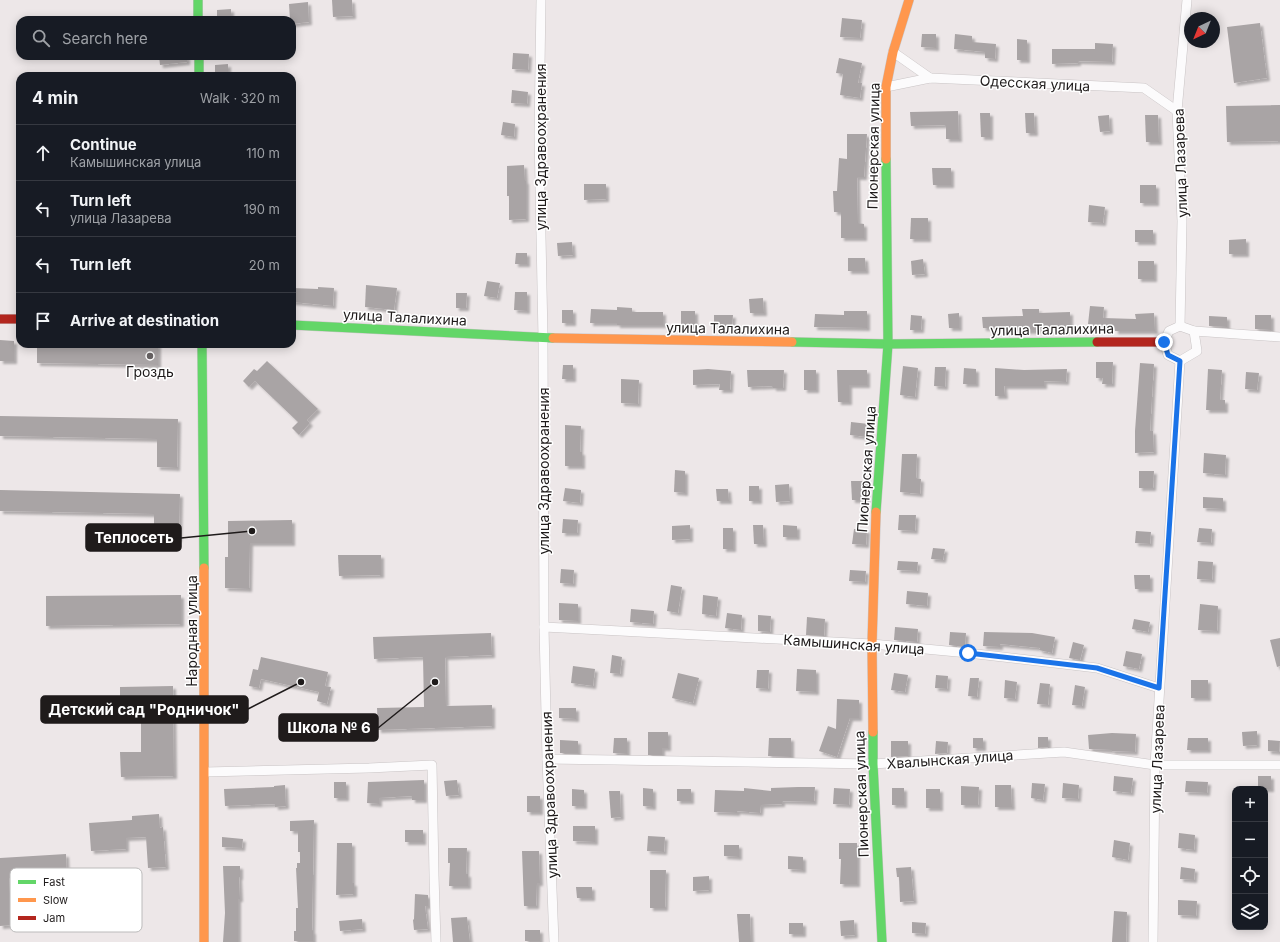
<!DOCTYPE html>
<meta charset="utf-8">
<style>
body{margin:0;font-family:Inter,sans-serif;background:#20242c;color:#f1f3f6}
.controls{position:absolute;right:12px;bottom:12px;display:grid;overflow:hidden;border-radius:8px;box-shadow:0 2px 10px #0003}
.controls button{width:36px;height:36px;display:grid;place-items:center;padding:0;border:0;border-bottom:1px solid #363941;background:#171b24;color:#f1f3f6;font:20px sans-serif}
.compass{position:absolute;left:1184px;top:12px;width:36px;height:36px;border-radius:50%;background:#171b24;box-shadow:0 2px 10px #0003;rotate:223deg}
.stop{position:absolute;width:12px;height:12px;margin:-9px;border:3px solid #1a73e8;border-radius:50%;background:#fff}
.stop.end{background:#1a73e8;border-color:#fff;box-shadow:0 1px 4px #0008}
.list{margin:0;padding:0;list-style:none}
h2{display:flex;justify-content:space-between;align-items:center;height:52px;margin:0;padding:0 16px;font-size:17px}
h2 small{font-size:13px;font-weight:400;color:#9ea1a6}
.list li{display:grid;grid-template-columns:26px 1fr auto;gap:12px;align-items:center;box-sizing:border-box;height:56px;padding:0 16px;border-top:1px solid #363941}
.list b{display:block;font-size:15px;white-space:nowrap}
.list p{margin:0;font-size:13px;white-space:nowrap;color:#9ea1a6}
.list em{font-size:13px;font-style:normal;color:#9ea1a6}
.icon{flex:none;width:22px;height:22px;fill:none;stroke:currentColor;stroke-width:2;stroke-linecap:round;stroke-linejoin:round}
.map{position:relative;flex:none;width:1280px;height:942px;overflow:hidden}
.search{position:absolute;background:#171b24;box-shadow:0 2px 10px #0003;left:16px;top:16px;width:280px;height:44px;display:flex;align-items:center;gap:10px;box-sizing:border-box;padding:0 14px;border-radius:12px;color:#9ea1a6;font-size:15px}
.panel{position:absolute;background:#171b24;box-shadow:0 2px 10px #0003;left:16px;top:72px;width:280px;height:276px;border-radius:12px}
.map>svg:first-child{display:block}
.building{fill:#a9a4a5;filter:url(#shadow)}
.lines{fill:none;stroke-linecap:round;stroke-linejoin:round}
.street-casing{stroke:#c9c4c5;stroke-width:10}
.fast-casing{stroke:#c9c4c5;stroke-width:10}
.slow-casing{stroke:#c9c4c5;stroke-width:10}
.jam-casing{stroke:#c9c4c5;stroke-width:10}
.street{stroke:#fcfbfc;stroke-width:9}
.fast{stroke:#63d668;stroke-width:9}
.slow{stroke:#ff974d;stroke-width:9}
.jam{stroke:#b3261e;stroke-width:9}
.route{stroke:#1a73e8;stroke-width:5}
.poi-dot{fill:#676263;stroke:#fff;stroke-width:1.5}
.labels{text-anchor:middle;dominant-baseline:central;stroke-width:3;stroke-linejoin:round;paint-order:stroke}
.street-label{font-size:14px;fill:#1f1b1b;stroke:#fff}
.poi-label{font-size:14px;fill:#1f1b1b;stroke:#fff}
.key{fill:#fff;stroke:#bcbbbb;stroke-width:1}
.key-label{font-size:11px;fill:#1f1b1b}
.leader{fill:none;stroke:#1f1b1b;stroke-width:1.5}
.callout-dot{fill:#1f1b1b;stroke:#fff;stroke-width:1.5}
.callout{fill:#1f1b1b;stroke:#1f1b1b;stroke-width:1.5}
.callout-label{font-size:15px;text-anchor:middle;font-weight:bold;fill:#fff}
</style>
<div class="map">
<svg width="1280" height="942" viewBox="0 0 1280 942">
<defs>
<filter id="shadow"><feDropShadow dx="3" dy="3" stdDeviation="1" flood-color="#0004"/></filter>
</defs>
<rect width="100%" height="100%" fill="#ede7e8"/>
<!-- building -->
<g class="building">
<path d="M332,0H352L353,16L333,17Z"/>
<path d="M308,2L309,22L292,24V20H290L289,4Z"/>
<path d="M231,9V18L217,19V10Z"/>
<path d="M842,18L862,20L860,38L840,37Z"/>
<path d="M1260,23L1267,78L1234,83L1227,27Z"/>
<path d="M922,34H936V48L921,47Z"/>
<path d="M955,34L972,36V42L996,44L995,59L985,58V52L954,49Z"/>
<path d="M1017,39L1027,40V60H1017Z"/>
<path d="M1095,43L1113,44L1112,62L1078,61V63L1052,64V49H1095Z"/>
<path d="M513,53L529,54L528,70L512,69Z"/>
<path d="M159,56H187V62L160,65Z"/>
<path d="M839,58L862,63L858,83H862L860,98L840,95L843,74L836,73Z"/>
<path d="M228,64V76H215V65Z"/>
<path d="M512,90L528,92L527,104L511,103Z"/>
<path d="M1280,105V141L1227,142L1226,106Z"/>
<path d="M958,111L959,139H946V125L911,126L910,112Z"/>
<path d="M980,113H990V137H981Z"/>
<path d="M1025,113H1034L1035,133H1026Z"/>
<path d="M1109,115L1110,131L1100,132L1098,116Z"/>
<path d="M1145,115H1158L1159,142H1146Z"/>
<path d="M503,122L515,124L514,137L501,135Z"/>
<path d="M847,134H867L864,177H857L858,223L864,224V238H841V212H834L833,191H837L839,158L847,159Z"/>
<path d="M524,165L525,181H526V219L509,220V196H507V166Z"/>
<path d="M932,168H951V185H933Z"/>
<path d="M584,184H606V199L584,200Z"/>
<rect x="1140" y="185" width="16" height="18"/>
<path d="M1089,205L1105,207L1103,223L1088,222Z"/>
<path d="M911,218H928V239H910Z"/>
<rect x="1135" y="230" width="18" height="12"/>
<path d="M1246,239V254H1229V240Z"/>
<path d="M572,242L573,255L558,256L557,243Z"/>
<path d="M516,253H527V264H515Z"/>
<path d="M848,258H865L866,271H848Z"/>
<path d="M923,259L925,274L912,275L911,261Z"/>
<rect x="1138" y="261" width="16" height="18"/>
<path d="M487,281L500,283L497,298L484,296Z"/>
<path d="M366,285L397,288L394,310L365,307Z"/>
<path d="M318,287L334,288L333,306L292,302V288L318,289Z"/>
<path d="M515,292H527V311L514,310Z"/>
<path d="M456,293H467L466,308H456Z"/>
<path d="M763,298L764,313H750L749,299Z"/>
<path d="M1090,306L1104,307L1103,318L1136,319L1135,314L1154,313L1155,331H1115V327L1088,324Z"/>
<path d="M617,307L632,308V312H663V325H617V323H590L591,309L617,310Z"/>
<path d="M1022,309H1039V313L1070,312V330L1023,331V328H983L982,317L1023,316Z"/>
<rect x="562" y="310" width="11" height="13"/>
<rect x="681" y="311" width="14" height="15"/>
<path d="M844,311H867V328L814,327L815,314L844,315Z"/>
<path d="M959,313V328H949L948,314Z"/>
<path d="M714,315H733L732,327L714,326Z"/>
<path d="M911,315L922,316L921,330H910Z"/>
<path d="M1255,315H1271V330L1255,329Z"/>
<path d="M1209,316L1227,317V327L1209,326Z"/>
<path d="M0,340L14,341V361H0Z"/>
<path d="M37,344H158V365L37,363Z"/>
<path d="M267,361L318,409L307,420L310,423L299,435L292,428L298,422L255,381L249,387L243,381L254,369L257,371Z"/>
<path d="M1096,362H1113L1112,384H1102L1103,378H1096Z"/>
<path d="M1140,363L1154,364L1150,431H1153L1154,452L1135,453V431Z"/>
<path d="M563,365H573V379H562Z"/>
<path d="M903,366L918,368L915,397L900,395Z"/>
<path d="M935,367H946L945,387L934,386Z"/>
<path d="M964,368L976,369V384H963Z"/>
<path d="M995,368L1024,370L1067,369L1066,382L1044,381V386H1004L1005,396H995Z"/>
<path d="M708,369L731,371L730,390H719L720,384L693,385V370Z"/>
<path d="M1208,369L1222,370L1220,400H1225V410H1206Z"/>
<path d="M747,370H784L783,388H773V386L748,387Z"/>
<rect x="804" y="370" width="12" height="20"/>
<path d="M837,370H867V385H849V402H838Z"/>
<path d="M1246,372L1259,373L1257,390L1245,389Z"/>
<path d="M621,379L639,380L638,404L621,403Z"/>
<path d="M0,416L178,419L177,468L157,467V439L0,436Z"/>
<path d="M851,422L869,424L867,437L850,435Z"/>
<path d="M565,425L581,426L580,452H582V466H565Z"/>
<path d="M1204,453L1226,455L1225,475L1203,473Z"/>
<path d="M902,454H917L916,478L921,479L920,494L900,492Z"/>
<path d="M675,470L685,471V493L674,492Z"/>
<path d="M1139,471H1154L1153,488H1139Z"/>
<path d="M851,481H866L867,500H852Z"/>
<path d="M789,484L790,501L776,502L775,485Z"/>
<rect x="749" y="486" width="10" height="15"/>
<path d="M565,488L581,490L580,503L563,501Z"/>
<path d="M716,489H728L729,501H717Z"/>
<path d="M0,490L180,494L179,539L154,538V514L0,511Z"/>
<path d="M1203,497L1223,498V509L1203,508Z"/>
<path d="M899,515H916L915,531L898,530Z"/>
<path d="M563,519L578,520L577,533H562Z"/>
<path d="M292,520V543H250L249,589L225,588V557H228V521Z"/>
<path d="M690,525V539L672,540V526Z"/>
<path d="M753,525H763L764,544H754Z"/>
<path d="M783,525L797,526V537H783Z"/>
<rect x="723" y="528" width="10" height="21"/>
<path d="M1199,528L1212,529L1211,543L1197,542Z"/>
<path d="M854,529L867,530L866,545L852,544Z"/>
<path d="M1136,531L1151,532L1150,544L1135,543Z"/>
<path d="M933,548L945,549L943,560L931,559Z"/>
<path d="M338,555H381V575L339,576Z"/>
<path d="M898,561L918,562L917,571L897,570Z"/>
<path d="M1198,561L1213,562L1212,580L1197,579Z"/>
<path d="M561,569L574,570L573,584L560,583Z"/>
<path d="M850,570L866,571L865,582L849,581Z"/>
<path d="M1134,575H1150V589H1135Z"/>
<path d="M671,585L682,587L678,613L667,611Z"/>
<path d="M907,591L928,593L927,606L906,604Z"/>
<path d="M181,595V624L46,626V596Z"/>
<path d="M703,595L718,597L716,616L702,614Z"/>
<path d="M559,603L578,604V621L559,620Z"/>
<path d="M1200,604L1218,606L1217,631L1198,630Z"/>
<path d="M631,609L654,611L653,624L630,622Z"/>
<path d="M727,613L742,615L741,630L725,628Z"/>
<path d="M758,615L771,616L770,632L758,631Z"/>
<path d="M807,617L825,619L824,636L806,635Z"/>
<path d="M1134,619L1150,622L1148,632L1132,629Z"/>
<path d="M895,627L918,629L917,642L894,640Z"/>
<path d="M950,632L966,633L965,647L949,645Z"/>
<path d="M984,632L1032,633L1055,637L1052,653L1039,650L1040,648L1000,644V647L983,646Z"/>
<path d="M491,633L492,655L445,657L446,706L492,705V726L378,730L377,708L424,707L423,657L374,659L373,637Z"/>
<path d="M1280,638V666L1277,667L1270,640Z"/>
<path d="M1073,642L1084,645L1080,660L1069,658Z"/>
<path d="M1126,651L1142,654L1139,669L1123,666Z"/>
<path d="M612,655L622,657L620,674L610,673Z"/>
<path d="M261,657L328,672L325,686L331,687L327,704L317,701L319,692L261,679L259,688L249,686L253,669L258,670Z"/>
<path d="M573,666L595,669L593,686L571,683Z"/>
<path d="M797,669L816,670V692L796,691Z"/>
<path d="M757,670H769L768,689L756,688Z"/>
<path d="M678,673L699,678L693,703L672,698Z"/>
<path d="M894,673L908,675L905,692L891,690Z"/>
<path d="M936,675L948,676L947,689L935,688Z"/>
<path d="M970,678H979L977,697L968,696Z"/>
<path d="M1005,680L1017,682L1015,699L1004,698Z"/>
<rect x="1191" y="680" width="17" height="18"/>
<path d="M1040,683L1050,684L1048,705L1037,704Z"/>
<path d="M1075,685L1085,687L1082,706L1072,705Z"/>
<path d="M173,686L174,776L121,777L120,752H141V713L120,714V687Z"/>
<path d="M837,699L859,700V718H850L837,757L819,751L828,726L836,729Z"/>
<path d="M559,708H576V719L559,718Z"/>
<path d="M1257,731V745L1243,746L1242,732Z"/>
<path d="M648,732H668V748H662V755H648Z"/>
<path d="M1112,733L1136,734L1135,752L1112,751V750L1089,749L1088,735Z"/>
<path d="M1038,737H1048V747L1038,748Z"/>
<path d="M614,738H627V754L613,753Z"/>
<path d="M769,738H791V757L768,756Z"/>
<rect x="973" y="738" width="10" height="10"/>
<path d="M1188,738H1208V750H1187Z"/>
<path d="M560,740L578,741V753H560Z"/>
<path d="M1268,740L1280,741L1279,752L1268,751Z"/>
<path d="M891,741H908V756L891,757Z"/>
<path d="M936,741L948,742L947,753L935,754Z"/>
<path d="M1114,776L1133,778L1131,793L1113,791Z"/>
<rect x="1258" y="776" width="13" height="13"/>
<path d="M424,780V800H412V796L379,798V804L367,803L368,782Z"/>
<path d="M457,780L459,795L446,796L444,781Z"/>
<path d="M1186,781L1208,782L1207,793L1185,792Z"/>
<rect x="334" y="782" width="12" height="16"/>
<path d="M1032,783L1045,784L1043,800L1031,798Z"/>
<path d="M1063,783L1079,785L1078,799L1062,798Z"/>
<path d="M285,785L286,806L275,807V804L225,806L224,789L274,787V786Z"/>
<path d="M995,785H1011L1012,807H995Z"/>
<path d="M961,786L979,787L978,805H961Z"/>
<path d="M798,787H815L814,802L782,801V804L761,805L760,813L737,811V813L714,812L715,790L744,791V788L771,791V788Z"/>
<path d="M643,788L653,789V807L643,806Z"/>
<path d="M834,788L850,789L849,805L833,804Z"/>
<rect x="892" y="788" width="12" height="17"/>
<path d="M572,789L584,790V806H572Z"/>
<rect x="677" y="789" width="14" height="12"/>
<rect x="926" y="789" width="14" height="19"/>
<path d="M609,791H620L621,817L611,818Z"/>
<rect x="527" y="796" width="13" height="16"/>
<path d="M159,814L160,828L163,827L166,867L148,868L146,837L126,838V849L91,851L89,823L132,820V816Z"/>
<path d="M314,820L312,931H313V941H294V931H296V908H298L296,868H297V863H300V852H298V831H290V821Z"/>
<path d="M573,826H595V842L573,841Z"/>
<rect x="405" y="830" width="18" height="12"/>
<path d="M1179,833L1195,835L1194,850L1178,848Z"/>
<path d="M648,836L665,837L664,852L647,851Z"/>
<path d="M222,837L243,839L242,848L222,847Z"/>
<path d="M1114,840L1130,843L1128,860L1112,857Z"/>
<path d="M337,843H352V883H354V894L336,895Z"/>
<path d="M839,843H857V884H840L841,859H839Z"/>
<path d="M724,845H739V857L724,856Z"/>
<path d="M448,848H467L466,874H468V886H449L450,863H448Z"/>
<path d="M522,851H539L540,883H537L536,906H524Z"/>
<path d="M66,854L68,899L41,900L39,876L9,878L12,925L0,926V858Z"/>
<path d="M788,856L803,857V870L788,869Z"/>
<path d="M223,866H240V877H239L240,899H238V942H223L225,913Z"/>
<path d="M911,867L914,901L900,902L899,877H897L896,868Z"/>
<path d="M1181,867L1195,869L1194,880L1180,879Z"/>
<path d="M650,870H666L665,908H650Z"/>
<path d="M709,876V890L693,891V877Z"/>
<path d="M576,887H592V898H577Z"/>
<path d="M415,894L428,895V906H425L428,929L414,930L413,920L414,919Z"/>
<path d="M1178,900L1197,901L1196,916L1178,915Z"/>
<path d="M1114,911L1127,912L1126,942H1112Z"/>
<path d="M737,914H750L751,942H739Z"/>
<path d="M467,917L470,942H453L451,918Z"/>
<path d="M362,919L363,929L340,931L339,921Z"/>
<path d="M854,920L855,935L841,936L840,921Z"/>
<path d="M912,922L926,923L925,934L912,933Z"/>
<rect x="789" y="923" width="14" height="11"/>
<rect x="525" y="930" width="15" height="11"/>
</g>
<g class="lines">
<defs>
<g id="street">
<path d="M541,0L539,134L543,338L544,627L547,759L554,942"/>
<path d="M893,52L930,78"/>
<path d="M886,87L930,78L1144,88L1177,111"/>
<path d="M1180,326L1182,221L1177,111L1187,0"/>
<path d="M1180,326L1194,331L1197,351L1180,361L1168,355L1164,342L1169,331Z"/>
<path d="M1194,331L1280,337"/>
<path d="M544,627L872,644L968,653L1097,668L1159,688"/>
<path d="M547,759L873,764L1064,752L1155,765H1280"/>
<path d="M205,772L369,768L432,765L434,875L436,942"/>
<path d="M1153,942L1155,765L1180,361"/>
</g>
<g id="fast">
<path d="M198,0V20"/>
<path d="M199,56V76"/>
<path d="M292,325L553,338"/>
<path d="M792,342L888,344L1097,342"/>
<path d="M202,344L204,568"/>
<path d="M876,512L888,344L886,159"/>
<path d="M873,732V764L882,942"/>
</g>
<g id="slow">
<path d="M886,159V87L893,52L909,0"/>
<path d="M553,338L792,342"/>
<path d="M204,568V942"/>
<path d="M873,732L872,644L876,512"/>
</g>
<g id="jam">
<path d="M0,319H20"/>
<path d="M1097,342H1164"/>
</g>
</defs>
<!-- street casing -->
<use href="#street" class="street-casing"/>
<!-- fast casing -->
<use href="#fast" class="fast-casing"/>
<!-- slow casing -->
<use href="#slow" class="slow-casing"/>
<!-- jam casing -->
<use href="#jam" class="jam-casing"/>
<!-- street -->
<use href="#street" class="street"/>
<!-- fast -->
<use href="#fast" class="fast"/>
<!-- slow -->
<use href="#slow" class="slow"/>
<!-- jam -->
<use href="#jam" class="jam"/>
</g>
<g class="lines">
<!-- route -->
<path class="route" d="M968,653L1097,668L1159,688L1180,361L1168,355L1164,342"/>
</g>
<!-- markers -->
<circle class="poi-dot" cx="150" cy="356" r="4"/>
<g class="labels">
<!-- street labels -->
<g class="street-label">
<text transform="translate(1035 83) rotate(3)">Одесская улица</text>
<text transform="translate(873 146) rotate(-89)">Пионерская улица</text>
<text transform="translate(540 147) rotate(-90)">улица Здравоохранения</text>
<text transform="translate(1180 163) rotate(-92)">улица Лазарева</text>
<text transform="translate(405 317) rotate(3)">улица Талалихина</text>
<text transform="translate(728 328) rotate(1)">улица Талалихина</text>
<text transform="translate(1052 329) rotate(-1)">улица Талалихина</text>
<text transform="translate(866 469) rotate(-86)">Пионерская улица</text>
<text transform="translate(543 471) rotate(-90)">улица Здравоохранения</text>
<text transform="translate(191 631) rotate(-90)">Народная улица</text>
<text transform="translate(854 644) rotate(4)">Камышинская улица</text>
<text transform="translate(950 759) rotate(-4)">Хвалынская улица</text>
<text transform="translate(1157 759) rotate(-88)">улица Лазарева</text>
<text transform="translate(861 794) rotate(-92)">Пионерская улица</text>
<text transform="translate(549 795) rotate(-92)">улица Здравоохранения</text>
</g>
<!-- poi labels -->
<g class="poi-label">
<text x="150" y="371">Гроздь</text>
</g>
</g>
<!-- legend -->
<rect x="10" y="868" width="132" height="64" rx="6" class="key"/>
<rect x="18" y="880" width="18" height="4" fill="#63d668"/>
<rect x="18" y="898" width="18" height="4" fill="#ff974d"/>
<rect x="18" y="916" width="18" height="4" fill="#b3261e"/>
<g class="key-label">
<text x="43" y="886">Fast</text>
<text x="43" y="904">Slow</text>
<text x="43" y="922">Jam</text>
</g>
<!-- callouts -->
<path class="leader" d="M252 531L181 538M301 682L248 709M435 682L378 728"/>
<g class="callout-dot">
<circle cx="252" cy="531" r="4"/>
<circle cx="301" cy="682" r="4"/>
<circle cx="435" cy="682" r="4"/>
</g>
<g class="callout">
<rect x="86" y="524" width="95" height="27" rx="4"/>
<rect x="41" y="696" width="207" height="27" rx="4"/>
<rect x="279" y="714" width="99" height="27" rx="4"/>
</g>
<g class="callout-label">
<text x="134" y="543">Теплосеть</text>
<text x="144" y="715">Детский сад "Родничок"</text>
<text x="329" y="733">Школа № 6</text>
</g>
</svg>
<div class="controls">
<button>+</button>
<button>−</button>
<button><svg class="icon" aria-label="locate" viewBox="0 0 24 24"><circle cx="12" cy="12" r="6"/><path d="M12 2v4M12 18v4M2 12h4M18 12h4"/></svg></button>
<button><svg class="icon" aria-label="layers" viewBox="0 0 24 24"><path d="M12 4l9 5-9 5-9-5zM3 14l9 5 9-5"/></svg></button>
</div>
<svg class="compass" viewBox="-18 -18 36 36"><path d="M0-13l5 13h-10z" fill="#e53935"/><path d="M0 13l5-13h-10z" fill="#9ea1a6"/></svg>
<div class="stop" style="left:968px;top:653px"></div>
<div class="stop end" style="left:1164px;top:342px"></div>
<div class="search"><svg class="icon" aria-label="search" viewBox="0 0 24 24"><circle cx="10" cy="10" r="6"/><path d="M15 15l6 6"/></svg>Search here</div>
<section class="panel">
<h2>4 min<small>Walk · 320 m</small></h2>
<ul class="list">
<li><svg class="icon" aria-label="ahead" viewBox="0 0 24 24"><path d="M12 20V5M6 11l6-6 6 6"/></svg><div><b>Continue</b><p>Камышинская улица</p></div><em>110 m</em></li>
<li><svg class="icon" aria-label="left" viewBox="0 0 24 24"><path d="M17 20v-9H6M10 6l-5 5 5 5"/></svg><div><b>Turn left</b><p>улица Лазарева</p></div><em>190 m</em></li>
<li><svg class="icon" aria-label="left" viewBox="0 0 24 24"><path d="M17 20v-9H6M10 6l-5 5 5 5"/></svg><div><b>Turn left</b></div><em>20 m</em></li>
<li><svg class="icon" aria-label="arrive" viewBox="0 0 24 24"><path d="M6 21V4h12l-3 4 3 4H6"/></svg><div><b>Arrive at destination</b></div></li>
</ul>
</section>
</div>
